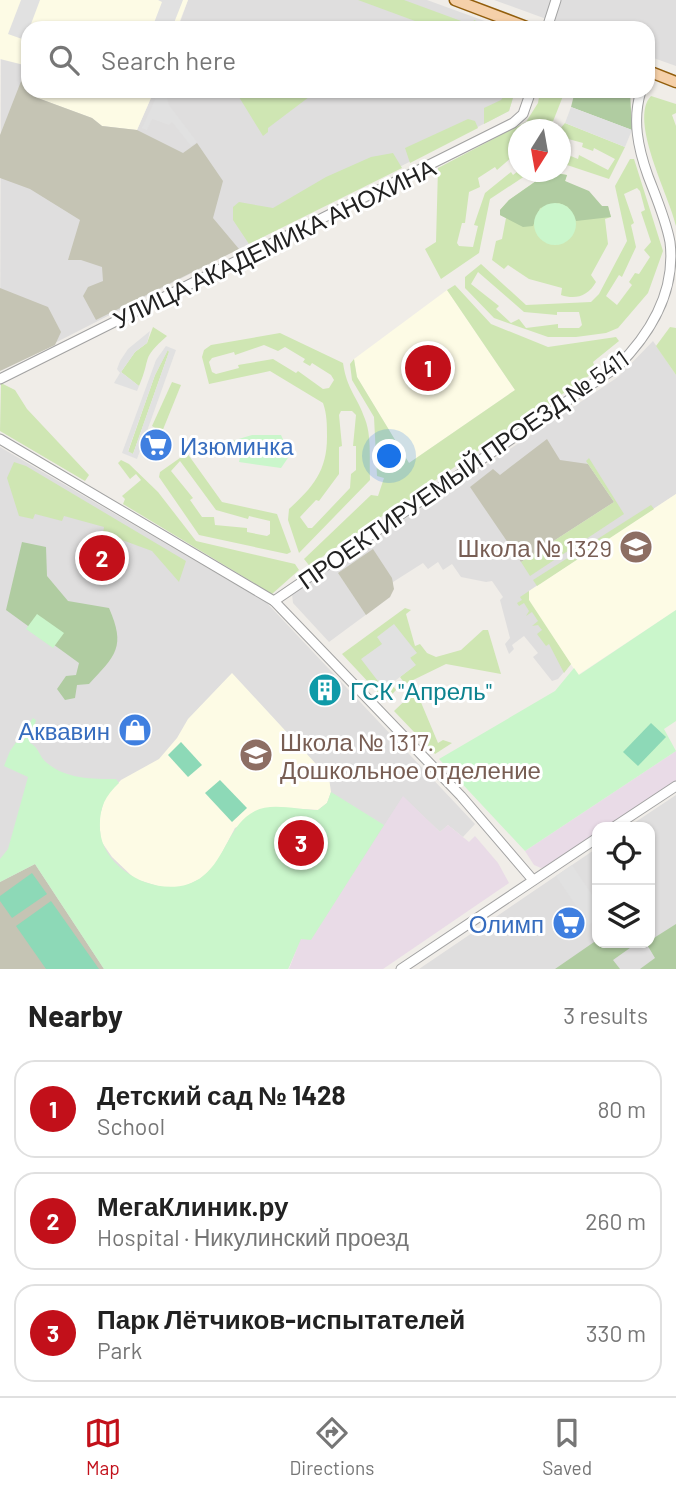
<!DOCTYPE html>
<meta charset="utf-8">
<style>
body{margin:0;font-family:Barlow,sans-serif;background:#f2f2f2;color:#222}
.controls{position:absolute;right:21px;bottom:21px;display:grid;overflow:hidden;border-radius:14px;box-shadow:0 2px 5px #0004}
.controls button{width:63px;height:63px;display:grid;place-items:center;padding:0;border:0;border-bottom:2px solid #e0e0e0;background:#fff;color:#222;font:35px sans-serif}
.compass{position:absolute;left:508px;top:119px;width:63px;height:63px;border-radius:50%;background:#fff;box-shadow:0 2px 5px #0004;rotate:191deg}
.you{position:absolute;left:390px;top:457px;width:24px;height:24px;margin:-18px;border:5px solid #fff;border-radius:50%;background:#1a73e8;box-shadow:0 0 0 10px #1a73e833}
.badge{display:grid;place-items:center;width:46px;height:46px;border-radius:50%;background:#c2101a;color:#fff;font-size:23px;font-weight:700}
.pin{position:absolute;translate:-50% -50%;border:4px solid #fff;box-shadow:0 2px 7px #0006}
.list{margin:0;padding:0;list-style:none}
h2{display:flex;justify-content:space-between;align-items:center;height:91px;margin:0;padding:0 28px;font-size:30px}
h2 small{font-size:23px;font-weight:400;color:#767676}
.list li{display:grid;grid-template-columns:46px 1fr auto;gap:21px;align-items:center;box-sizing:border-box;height:98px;margin:0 14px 14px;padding:0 14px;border:2px solid #e0e0e0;border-radius:21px}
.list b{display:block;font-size:26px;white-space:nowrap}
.list p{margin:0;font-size:23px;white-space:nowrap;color:#767676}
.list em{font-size:23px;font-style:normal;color:#767676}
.icon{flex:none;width:38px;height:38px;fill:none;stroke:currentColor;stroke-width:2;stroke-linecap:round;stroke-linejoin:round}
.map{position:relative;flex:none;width:676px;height:969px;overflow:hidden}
.search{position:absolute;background:#fff;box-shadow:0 2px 5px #0004;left:21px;right:21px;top:21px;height:77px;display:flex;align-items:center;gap:18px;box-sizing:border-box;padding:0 24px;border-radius:21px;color:#767676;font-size:26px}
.sheet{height:427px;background:#fff}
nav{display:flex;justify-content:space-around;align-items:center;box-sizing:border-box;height:98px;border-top:2px solid #e0e0e0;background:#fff;font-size:19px;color:#767676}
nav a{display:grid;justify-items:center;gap:4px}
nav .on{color:#c2101a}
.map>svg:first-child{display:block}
.residential{fill:#dfdede}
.industrial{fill:#e9dbe7}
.education{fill:#fdfbe5}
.construction{fill:#c5c4b4}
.grass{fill:#cfe6b3;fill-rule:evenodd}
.forest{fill:#b0cca1}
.park{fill:#caf6cb}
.pitch{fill:#8dd9b7}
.parking{fill:#e1e1e1;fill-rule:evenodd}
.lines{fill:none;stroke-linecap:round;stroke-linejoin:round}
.minor-casing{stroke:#a2a2a2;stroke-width:11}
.major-casing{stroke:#925e0c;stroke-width:13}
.minor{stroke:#fff;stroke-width:9}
.major{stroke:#f5d0a9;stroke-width:10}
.labels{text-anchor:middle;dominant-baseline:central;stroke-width:6;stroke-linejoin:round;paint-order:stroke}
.street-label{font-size:24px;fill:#212121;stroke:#fff}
.shop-label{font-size:24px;fill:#366cbe;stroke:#fff;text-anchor:end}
.education-label{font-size:24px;fill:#785e54;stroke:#fff;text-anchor:end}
.culture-label{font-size:24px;fill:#0d838f;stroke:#fff;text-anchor:start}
</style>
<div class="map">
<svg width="676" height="969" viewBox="0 0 676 969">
<rect width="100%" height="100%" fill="#f0ede8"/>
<!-- residential -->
<g class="residential">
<path d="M188,0H427L504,28H178Z"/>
<path d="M494,0H676V66L648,56V28H571Z"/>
<path d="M1,57L28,66V91H37L35,96L137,130L154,91H515L509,111L0,371Z"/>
<path d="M653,341L676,375V494L529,591V600L571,664L558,679L552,681L533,657L538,653L524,636L512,645L514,649L509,654L505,644L510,638L500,600L503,597L492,581L486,582L461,577L452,564L443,570L438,562L428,569L423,563L393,582L390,597L329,642L293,603L292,594L618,377Z"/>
<path d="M0,447L266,602L475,824L463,837L448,825L440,832L403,797L311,940L301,939L288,969H0Z"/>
<path d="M676,795V969H419L597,848V943H650V827H628Z"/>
</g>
<!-- industrial -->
<g class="industrial">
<path d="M676,751V782L607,827H597V834L547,866L541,868L534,865L525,851Z"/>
<path d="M403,796L440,832L448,825L469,842L475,836L498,863L509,883L383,969H289L301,938L311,939Z"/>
</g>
<!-- education -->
<g class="education">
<path d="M0,0H188L177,28H28V66L0,59Z"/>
<path d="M37,91H154L137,130L102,126L92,118L35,97Z"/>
<path d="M447,290L515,390L409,463L357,377L354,359Z"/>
<path d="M676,494V610L578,675L528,600L529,591Z"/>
<path d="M232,673L329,778L331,792L327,803L318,810L273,807L235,828L215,866L200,879L183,887H161L135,879L112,857L101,841L99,819L105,797L121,780L159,759L177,738L188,719Z"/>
</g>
<!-- construction -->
<g class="construction">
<path d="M27,66L28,91H37L35,97L92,118L102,126L137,130L183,153L197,143L223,181L213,218L239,249L96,320L83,296L88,287L103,281L102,267L81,260H68L80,220L30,189L0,178V135Z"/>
<path d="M0,288L48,307L61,332L55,345L0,371Z"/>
<path d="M547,439L560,460L588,464L614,502L521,562L470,487L493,469L500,475Z"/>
<path d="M373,549L392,578L394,589L390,597L366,615L338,573Z"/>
<path d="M35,864L104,969H0V882Z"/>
</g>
<!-- grass -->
<g class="grass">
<path d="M358,0H404L472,25L474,20L494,28H434Z"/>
<path d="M230,91H322L320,95L313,94L268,128V132L263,136L239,97L232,96Z"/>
<path d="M508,91H515L509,111L484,124V108L501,100Z"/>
<path d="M540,91H565L550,129L518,130V152L497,170L495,167L478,178L480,187L469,192L465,223H462L457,243L459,246L473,247L478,226L474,225L485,193L511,172L513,175L518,171L531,172L490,199L479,253L441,279L425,249L436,242L438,168L526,122L538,103Z"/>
<path d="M651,96L676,104V113L672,115L676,126V226C670,197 628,120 651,96Z"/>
<path d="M468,119L475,121L478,128L410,163L405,148Z"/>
<path d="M565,123L625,147L609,179L561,163V152L578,159L579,155L608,170L615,159L594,148L593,151L582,147L583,143L561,137L559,130Z"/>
<path d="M393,153L402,168L249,244L233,220V207L239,202L273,208L326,177L371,157Z"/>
<path d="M630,159H634L663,251L648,293L618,328L606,333L576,337H548L494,318L465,288V277L481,264L526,305L591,302L599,294L627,241L615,186ZM637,188L640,191L645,210L641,212L651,242L644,250L650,257L639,274L635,273L629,282L632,285L617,305L606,296L619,275L622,277L636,247L631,225L634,223L624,194ZM478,272L524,312L557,315V312H579L582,325L579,328H558V324L526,328L519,319L511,323L496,309L499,306L471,284Z"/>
<path d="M549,172L567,175L565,181L602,206H608L611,217L605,219L608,244L591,275L596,282C588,296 576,300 561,295L562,288L529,279L508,265L504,269L492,260L496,241L502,239L506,218L500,215V210L509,200Z"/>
<path d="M455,285L491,324L548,347L616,337L619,341L593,362L596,371L558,397L556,403L493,445L488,444L424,488L423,493L405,505L400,504L322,557L324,561L312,569L304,559L371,495L378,496L384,478L377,476L374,417L352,380L350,364L354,359L357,377L409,463L515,390L447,290Z"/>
<path d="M153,327L167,336C140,360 152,356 139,386L121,372L135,352L147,343Z"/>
<path d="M670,327L676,328V375L656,346Z"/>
<path d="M280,333L343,363C347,390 357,396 365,419C372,437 369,461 370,480L299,553L288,520L289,509C313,487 327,471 327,437C327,425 327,414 323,403L270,371L209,384L202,357L204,350L211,345ZM264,345L278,351L285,347L305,359L303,362L310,366L312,363L331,375L334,380L329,388L323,389L298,371L296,373L273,359L238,365L239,368L216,374L212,372L209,362L212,358L234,352L235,355ZM341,411H352L356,415L353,446H356V470L351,474L350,488L312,528H308L300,517L316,500L319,501L339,474V447L342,446L339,415Z"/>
<path d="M168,349L169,352L133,454L128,452L155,375Z"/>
<path d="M172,382L181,385L162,432L152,426Z"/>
<path d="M1,383L15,390L27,409L89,475L85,481L0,431Z"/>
<path d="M187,453L222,502L277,514L291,552L287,554L199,535L159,477L160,472ZM180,461L216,510L248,519L249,516L270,521V534L267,536L247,532V528L215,525L214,517H202L190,500L193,498L171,471Z"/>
<path d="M589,458L624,514L530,576L521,562L614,502L586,461Z"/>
<path d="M121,460L129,464L158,492L196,541L295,564L299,570L272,594L123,504L125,499L122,496L141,480L136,474L130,479L118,463Z"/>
<path d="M14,462L26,466L186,561L179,582L152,551L103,533L104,527L64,516L62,521L35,514L33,519L19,516L7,478Z"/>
<path d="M651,505L654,509L537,586L533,580Z"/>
<path d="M529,591V600L571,664L564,673L549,644L546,646L537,634L542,630L538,625L532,626L538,621L532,612L526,616L529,611L524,603L519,606L517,603L522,600L520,597Z"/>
<path d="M405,608L411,610L406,614L415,646L420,644L427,653L436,657L461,650L483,630H488L501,674L446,664L405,684L400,677L415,665L410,658L382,644L384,689L392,684L396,690L386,701L342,654Z"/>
<path d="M416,690L423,697L420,700L438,743L443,740L452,743L435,754L394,711Z"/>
</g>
<!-- forest -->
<g class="forest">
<path d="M575,91H630L632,130L571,107Z"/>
<path d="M549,172L567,175L565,181L589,191L602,206H608L611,217L576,221L568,207L559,203L540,208L533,226L523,227L500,215V210L509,200Z"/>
<path d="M22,542L46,547L47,576L68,601L109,608C126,647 116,655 89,684L77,685L75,698L65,700L57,689L66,676L76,675L79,663L6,610Z"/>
<path d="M676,924V969H640L655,958L646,943Z"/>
<path d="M597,940V943H637L613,960L620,969H555Z"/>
</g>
<!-- park -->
<g class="park">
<circle cx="555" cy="224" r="21"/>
<path d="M252,435H281L290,455L281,468L239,462L241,453L222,444Z"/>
<path d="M676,610V721L664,729L676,751L525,851L439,759L555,691L574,668L579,675Z"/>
<path d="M37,614L64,633L53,648L26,629Z"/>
<path d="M33,718L36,720L30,743C39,747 39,757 47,763C66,779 92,779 116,779L119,783C104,797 99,809 100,830C103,874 169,904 203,876C226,858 229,824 255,811C271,802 299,810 318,810L327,803L331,792L384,825L311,940L301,939L288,969H104L35,864L0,882V859L8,849L28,777L4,766L10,751Z"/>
</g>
<!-- pitch -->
<g class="pitch">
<path d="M651,723L666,737L638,766L623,752Z"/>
<path d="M181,742L202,765L188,777L168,755Z"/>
<path d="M220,780L247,808L232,822L205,793Z"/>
<path d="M32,873L47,894L12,918L0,901V896Z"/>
<path d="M51,901L99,969H46L16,926Z"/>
</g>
<!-- parking -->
<g class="parking">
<path d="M21,0H40L25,40L8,34Z"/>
<path d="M158,0H183L172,28H152L162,2Z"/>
<path d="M159,91L166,95L169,105L197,142L191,146L172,122L169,125L152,119L147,130L142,128Z"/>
<path d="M571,107L632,130L625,147L565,123Z"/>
<path d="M150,331L147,343L135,352L121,372L139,386L137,391L114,383L120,373L117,369L120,361L128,349Z"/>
<path d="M166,346L176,350L137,459L122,453L156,360ZM168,350L169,352L133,454L128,451L155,375Z"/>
<path d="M394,624L417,653L410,658L416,665L384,689L361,659L382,644L377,637Z"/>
<path d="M572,865L597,902V919L589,925L556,876Z"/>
</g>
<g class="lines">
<defs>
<g id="minor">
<path d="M547,28L556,0"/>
<path d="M0,379L513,123L523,114L531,91"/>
<path d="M0,439L274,601L461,796L533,880"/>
<path d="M274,601L617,367C650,334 676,292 670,242C666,220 656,197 648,176C638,148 632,120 641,91"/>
<path d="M614,827L676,786"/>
<path d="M401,969L597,838"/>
</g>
<g id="major">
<path d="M455,0L529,28"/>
<path d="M648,71L676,82"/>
</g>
</defs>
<!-- minor casing -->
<use href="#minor" class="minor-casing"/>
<!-- major casing -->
<use href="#major" class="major-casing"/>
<!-- minor -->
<use href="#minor" class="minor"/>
<!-- major -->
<use href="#major" class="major"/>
</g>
<!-- icons -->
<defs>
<symbol id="supermarket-disc" viewBox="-11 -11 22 22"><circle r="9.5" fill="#3f7fe0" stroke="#fff"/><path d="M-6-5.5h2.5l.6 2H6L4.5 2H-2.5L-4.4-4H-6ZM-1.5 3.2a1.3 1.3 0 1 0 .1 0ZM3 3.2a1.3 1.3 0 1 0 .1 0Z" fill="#fff"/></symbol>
<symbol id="school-disc" viewBox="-11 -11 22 22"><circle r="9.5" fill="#8d6e63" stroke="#fff"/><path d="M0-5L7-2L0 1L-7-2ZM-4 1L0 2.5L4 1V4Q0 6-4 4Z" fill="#fff"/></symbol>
<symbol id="building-disc" viewBox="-11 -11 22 22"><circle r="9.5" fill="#0f9aa8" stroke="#fff"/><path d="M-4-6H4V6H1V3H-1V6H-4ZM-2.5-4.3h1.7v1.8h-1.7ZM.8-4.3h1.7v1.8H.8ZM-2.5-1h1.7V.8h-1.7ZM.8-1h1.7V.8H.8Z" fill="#fff"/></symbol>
<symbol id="shop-disc" viewBox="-11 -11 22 22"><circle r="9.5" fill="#3f7fe0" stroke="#fff"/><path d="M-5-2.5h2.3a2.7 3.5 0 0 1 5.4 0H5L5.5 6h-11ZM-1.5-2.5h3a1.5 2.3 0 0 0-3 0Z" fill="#fff"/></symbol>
</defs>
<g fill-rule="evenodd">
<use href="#supermarket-disc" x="137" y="426" width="38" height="38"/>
<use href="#school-disc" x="617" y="528" width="38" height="38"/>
<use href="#building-disc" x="306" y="671" width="38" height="38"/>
<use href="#shop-disc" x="116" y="711" width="38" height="38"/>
<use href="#school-disc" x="237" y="736" width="38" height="38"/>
<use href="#supermarket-disc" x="550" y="904" width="38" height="38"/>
</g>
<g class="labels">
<!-- street labels -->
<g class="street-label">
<text transform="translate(274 243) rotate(-26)">УЛИЦА АКАДЕМИКА АНОХИНА</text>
<text transform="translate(463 469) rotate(-35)">ПРОЕКТИРУЕМЫЙ ПРОЕЗД № 5411</text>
</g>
<!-- shop labels -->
<g class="shop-label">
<text x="180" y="445" text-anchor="start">Изюминка</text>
<text x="110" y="730">Аквавин</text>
<text x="544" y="923">Олимп</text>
</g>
<!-- education labels -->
<g class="education-label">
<text x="612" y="547">Школа № 1329</text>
<text x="280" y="741" text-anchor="start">Школа № 1317.<tspan x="280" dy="28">Дошкольное отделение</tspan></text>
</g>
<!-- culture labels -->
<g class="culture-label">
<text x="350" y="690">ГСК "Апрель"</text>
</g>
</g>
</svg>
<div class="controls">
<button><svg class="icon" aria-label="locate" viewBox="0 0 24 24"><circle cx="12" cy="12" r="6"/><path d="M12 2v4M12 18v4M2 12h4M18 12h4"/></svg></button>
<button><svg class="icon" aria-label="layers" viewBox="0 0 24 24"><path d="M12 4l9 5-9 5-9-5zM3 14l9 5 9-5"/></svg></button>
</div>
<svg class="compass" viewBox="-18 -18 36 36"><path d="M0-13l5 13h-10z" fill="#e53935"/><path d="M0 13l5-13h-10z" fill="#767676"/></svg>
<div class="you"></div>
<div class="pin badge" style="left:428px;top:368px">1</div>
<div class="pin badge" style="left:102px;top:558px">2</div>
<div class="pin badge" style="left:301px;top:843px">3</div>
<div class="search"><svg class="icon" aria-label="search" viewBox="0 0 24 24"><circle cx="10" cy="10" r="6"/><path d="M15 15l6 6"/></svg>Search here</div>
</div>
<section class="sheet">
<h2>Nearby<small>3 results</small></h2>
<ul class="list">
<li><span class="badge">1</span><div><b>Детский сад № 1428</b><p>School</p></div><em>80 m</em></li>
<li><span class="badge">2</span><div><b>МегаКлиник.ру</b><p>Hospital · Никулинский проезд</p></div><em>260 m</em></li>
<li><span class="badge">3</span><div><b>Парк Лётчиков-испытателей</b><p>Park</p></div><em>330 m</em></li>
</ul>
</section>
<nav>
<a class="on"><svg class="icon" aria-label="map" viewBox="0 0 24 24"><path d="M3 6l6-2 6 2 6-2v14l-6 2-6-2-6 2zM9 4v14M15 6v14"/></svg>Map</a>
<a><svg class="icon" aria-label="directions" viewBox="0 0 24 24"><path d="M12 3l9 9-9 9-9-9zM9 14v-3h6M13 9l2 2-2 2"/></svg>Directions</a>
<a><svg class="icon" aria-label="saved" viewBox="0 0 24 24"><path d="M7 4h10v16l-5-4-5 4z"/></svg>Saved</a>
</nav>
